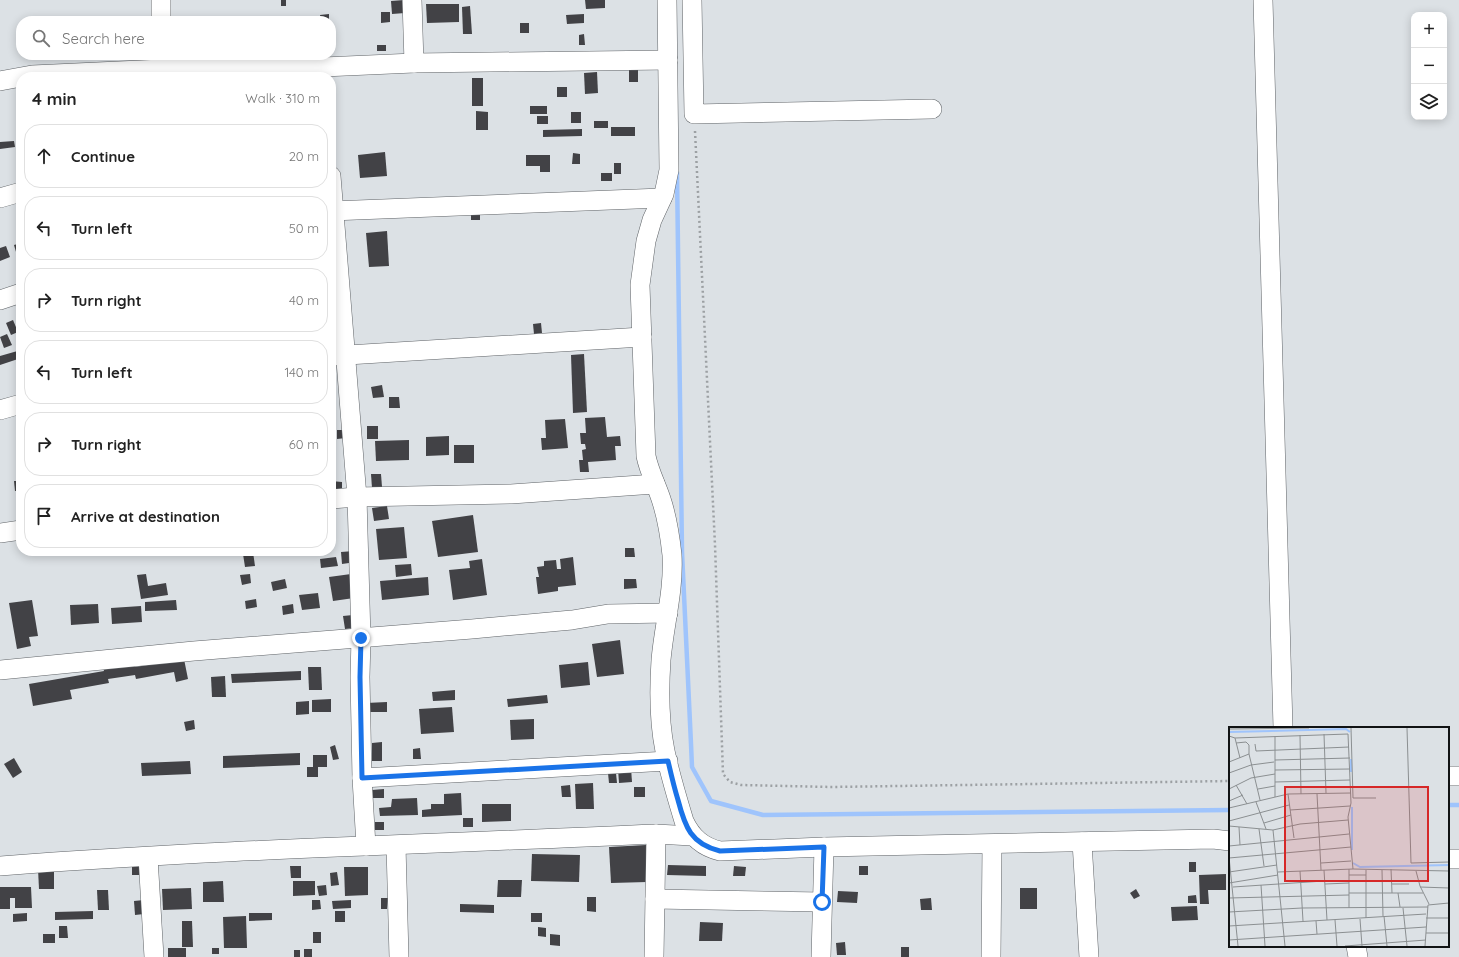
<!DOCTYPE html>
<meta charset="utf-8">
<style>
body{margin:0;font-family:Quicksand,sans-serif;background:#f2f2f2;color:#222}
.controls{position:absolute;right:12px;top:12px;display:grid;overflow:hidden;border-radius:8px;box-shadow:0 2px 10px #0003}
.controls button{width:36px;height:36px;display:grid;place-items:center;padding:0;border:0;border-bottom:1px solid #e0e0e0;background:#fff;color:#222;font:20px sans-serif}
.stop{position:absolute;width:12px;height:12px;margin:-9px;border:3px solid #1a73e8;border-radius:50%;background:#fff}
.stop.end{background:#1a73e8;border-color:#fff;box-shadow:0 1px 4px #0008}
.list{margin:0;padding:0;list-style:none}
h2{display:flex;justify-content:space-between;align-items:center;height:52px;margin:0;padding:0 16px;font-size:17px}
h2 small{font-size:13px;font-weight:400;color:#767676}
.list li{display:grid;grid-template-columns:26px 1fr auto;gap:12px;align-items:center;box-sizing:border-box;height:64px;margin:0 8px 8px;padding:0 8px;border:1px solid #e0e0e0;border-radius:16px}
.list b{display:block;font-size:15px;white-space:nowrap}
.list em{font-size:13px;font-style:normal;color:#767676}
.icon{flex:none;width:22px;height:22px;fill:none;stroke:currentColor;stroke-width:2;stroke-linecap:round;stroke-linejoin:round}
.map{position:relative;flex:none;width:1459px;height:957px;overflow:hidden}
.search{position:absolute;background:#fff;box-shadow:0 2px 10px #0003;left:16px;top:16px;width:320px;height:44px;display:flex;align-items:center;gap:10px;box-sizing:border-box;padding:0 14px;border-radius:16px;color:#767676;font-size:15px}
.panel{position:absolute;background:#fff;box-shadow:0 2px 10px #0003;left:16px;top:72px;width:320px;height:484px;border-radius:16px}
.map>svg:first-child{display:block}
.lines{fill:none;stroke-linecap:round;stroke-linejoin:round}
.stream{stroke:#9fc4fc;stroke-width:4.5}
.building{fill:#424246}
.minor-casing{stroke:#5f6367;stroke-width:20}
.path{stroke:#9ca0a3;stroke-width:2.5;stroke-dasharray:2 3;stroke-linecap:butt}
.minor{stroke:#fff;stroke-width:19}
.route{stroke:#1a73e8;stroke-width:5}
.inset-river{fill:none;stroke:#9fc4fc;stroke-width:2}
.inset-road{fill:none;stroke:#8b8f91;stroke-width:1}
.view{fill:#d62828;fill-opacity:0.15;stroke:#d62828;stroke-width:2}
.inset-edge{fill:none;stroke:#111314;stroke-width:2}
</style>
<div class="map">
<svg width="1459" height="957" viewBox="0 0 1459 957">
<rect width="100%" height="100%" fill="#dce1e5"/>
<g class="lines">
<!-- stream -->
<g class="stream">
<path d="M677,172L682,552L691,744L692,767L711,801L763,815L1230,810"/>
<path d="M1448,805H1459"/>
</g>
</g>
<!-- building -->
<g class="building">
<rect x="281" y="0" width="5" height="6"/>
<path d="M404,0L405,13L392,14L391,1Z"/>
<path d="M585,0H605V8L586,9Z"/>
<path d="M426,4H459V22L427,23Z"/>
<path d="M470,6L472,34H463L462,7Z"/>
<path d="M381,12H390V22L381,23Z"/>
<path d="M329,14V21H321L320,15Z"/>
<path d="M584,14V23L567,24L566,15Z"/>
<rect x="67" y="16" width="8" height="5"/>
<rect x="520" y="23" width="9" height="10"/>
<path d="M584,34L585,45H579V35Z"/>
<rect x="377" y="45" width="9" height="6"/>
<rect x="629" y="70" width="9" height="12"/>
<path d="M597,72L598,93L585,94L584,73Z"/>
<rect x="472" y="78" width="11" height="28"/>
<rect x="557" y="87" width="10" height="10"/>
<rect x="530" y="106" width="17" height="8"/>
<path d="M476,111L488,112V130H476Z"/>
<rect x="571" y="112" width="10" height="11"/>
<rect x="537" y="116" width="11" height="8"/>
<rect x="594" y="121" width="14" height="7"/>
<rect x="611" y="127" width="24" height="9"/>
<path d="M582,129V136L543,137V130Z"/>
<path d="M14,141L15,147L0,149V142Z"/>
<path d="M385,152L387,176L360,178L358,155Z"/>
<path d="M573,153L580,154V164H572Z"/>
<path d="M21,154V173H20L17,155Z"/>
<path d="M526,155H550V172H540V166H526Z"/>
<rect x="614" y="163" width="7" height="11"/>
<rect x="601" y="173" width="11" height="8"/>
<rect x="471" y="210" width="9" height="10"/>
<path d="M387,231L389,266L369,267L366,233Z"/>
<path d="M21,243V269L14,245Z"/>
<path d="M6,246L10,257L0,261V248Z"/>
<path d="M13,320L18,332L11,335L6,323Z"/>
<path d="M541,323L542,333L534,334L533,324Z"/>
<path d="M7,334L12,345L4,348L0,337Z"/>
<path d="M21,350V358L0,365V356Z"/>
<path d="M584,354L587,412L573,413L571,355Z"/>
<path d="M382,385L384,397L373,398L371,387Z"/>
<path d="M389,397H399L400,408H389Z"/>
<path d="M605,417L607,437L620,436L621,446H615L616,460L588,462L589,472H580L579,460H583L582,450L586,449L585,444H581L580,433H586L585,418Z"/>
<path d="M565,419L568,448L542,450L541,438H546L545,420Z"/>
<rect x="367" y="426" width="11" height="13"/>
<path d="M337,430H346V438L337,439Z"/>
<path d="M449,436V455L426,456V437Z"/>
<path d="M409,440V460L376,461L375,441Z"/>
<rect x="454" y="445" width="20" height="18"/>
<path d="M371,474H381L382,487L372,488Z"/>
<path d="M14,481H21V491H15Z"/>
<path d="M331,481L342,482V490L331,489Z"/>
<path d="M387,506L389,519L374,521L372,508Z"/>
<path d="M473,515L478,552L438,557L432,521Z"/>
<path d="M404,527L407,558L379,560L376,529Z"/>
<path d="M625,548H634L635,557H625Z"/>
<path d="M354,551L356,562L342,564L341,552Z"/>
<path d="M253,552L255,566L245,567L243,554Z"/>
<path d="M336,557L338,566L321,568L320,559Z"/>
<path d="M573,557L576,585L558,587V591L538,594L536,577H539L537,567L544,566V561L556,560L557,569H561L560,559Z"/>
<path d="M482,559L487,595L453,600L449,570L470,568L469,561Z"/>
<path d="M411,564L412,575L396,577L395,565Z"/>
<path d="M146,574L148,586L166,583L168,595L141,599L137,575Z"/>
<path d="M250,574L251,583L242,585L240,575Z"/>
<path d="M351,574L354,598L333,601L329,577Z"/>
<path d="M428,577L429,595L382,600L380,581Z"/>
<path d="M285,579L287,588L273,591L271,582Z"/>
<path d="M624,579H636L637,588L624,589Z"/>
<path d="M318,593L320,608L302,610L299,595Z"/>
<path d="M256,599L257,607L246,609L245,601Z"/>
<path d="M32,600L38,636L29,637L31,646L17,649L9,603Z"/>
<path d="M176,600L177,610L145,611V602Z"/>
<path d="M98,604L99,623L71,625L70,605Z"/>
<path d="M293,604L294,613L283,615L282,606Z"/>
<path d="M141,606L142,622L112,624L111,608Z"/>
<path d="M353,615L355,628L345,629L343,616Z"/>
<path d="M620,640L624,674L597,677L592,644Z"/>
<path d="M184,659L188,679L176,682L174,672L136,679L135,675L108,679L109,683L70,690L72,699L33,706L29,684L104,671L103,668L134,662L135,667Z"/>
<path d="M588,662L590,685L561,688L559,665Z"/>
<path d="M308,667H321L322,690H309Z"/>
<path d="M301,671V680L232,683L231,674Z"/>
<path d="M225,676L226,697H212L211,677Z"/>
<path d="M455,690V700L433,701L432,692Z"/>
<path d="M547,695L548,703L508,707L507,699Z"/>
<path d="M331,699V712H312V700Z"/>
<path d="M309,701V714L296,715V702Z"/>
<path d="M387,702V712H366V703Z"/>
<path d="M452,707L454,732L421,734L419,709Z"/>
<path d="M534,719V739L511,740L510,720Z"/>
<path d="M194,720L195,729L186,731L184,722Z"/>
<path d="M382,742V761H372V743Z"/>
<path d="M335,745L339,759L333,760L330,747Z"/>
<path d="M420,748L421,759H413V749Z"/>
<path d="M300,753V765L223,768V756Z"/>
<path d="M313,755H327V767H318V777H307V767H313Z"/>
<path d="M14,758L22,772L13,778L4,764Z"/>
<path d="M190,761L191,774L142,776L141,763Z"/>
<path d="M631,768L632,782L619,783L618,769Z"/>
<path d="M608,773H616L617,783H609Z"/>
<path d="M593,783L594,809H576L575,784Z"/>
<path d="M570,785L571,797H562L561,786Z"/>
<rect x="634" y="787" width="11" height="10"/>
<path d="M384,789V798H373L372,790Z"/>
<path d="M461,793L462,815L422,817V810L431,809V804H444V794Z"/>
<path d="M417,798L418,815L380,816L379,808L391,807L392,799Z"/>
<path d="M482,804H511V821L482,822Z"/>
<rect x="463" y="818" width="10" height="9"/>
<rect x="375" y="822" width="9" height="8"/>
<path d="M646,845L647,882L611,883L609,847Z"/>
<path d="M532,854L580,855L579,882L531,881Z"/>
<rect x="1189" y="862" width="7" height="10"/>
<path d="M144,865V875H132V866Z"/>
<path d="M668,865L706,866V876L667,875Z"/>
<path d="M290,866H301V878H291Z"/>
<path d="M734,866L746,867L745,876H733Z"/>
<rect x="859" y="866" width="9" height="9"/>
<path d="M344,867H368V895L345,896Z"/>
<path d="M38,869H54V889H39Z"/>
<path d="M337,872L339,885L331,886L330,873Z"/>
<path d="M1226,874V890H1208L1209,904H1200L1199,875Z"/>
<path d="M498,880H522L521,897H497Z"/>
<path d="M223,881L224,902H203V882Z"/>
<path d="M293,881H315V895L293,896Z"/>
<path d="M326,885L327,895L319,896L317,886Z"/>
<path d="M0,887H31L32,908H15V898H10V909H0Z"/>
<path d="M191,888L192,909L163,910L162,889Z"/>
<rect x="1020" y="888" width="17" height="21"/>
<path d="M1136,889L1140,896L1134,899L1130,893Z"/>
<path d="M97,890H108L109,910H98Z"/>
<path d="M838,891L858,892L857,903L837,902Z"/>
<path d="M1196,895L1197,903H1188V896Z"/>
<path d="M587,897H596V912L587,911Z"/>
<path d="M381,898H388L387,909H381Z"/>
<path d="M931,898L932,910H921L920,899Z"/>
<path d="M144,900V914L135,915L134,901Z"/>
<path d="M312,900H320L321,909L312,910Z"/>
<path d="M351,900V908L333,909L332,901Z"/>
<path d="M460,904L494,905V913L460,912Z"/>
<path d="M1197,906L1198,920L1172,921L1171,907Z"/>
<path d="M93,911V919L55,920V912Z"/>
<rect x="335" y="911" width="10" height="11"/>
<path d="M27,913V921L13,922V914Z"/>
<path d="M249,913H272V920L249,921Z"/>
<rect x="531" y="913" width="11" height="9"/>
<path d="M246,916L247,948H224L223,917Z"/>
<path d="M182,921H192L193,947H182Z"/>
<path d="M700,922L723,923L722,941H699Z"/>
<path d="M59,926H67L68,938H59Z"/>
<path d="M538,927L546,928V937L538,936Z"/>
<rect x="313" y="932" width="8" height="11"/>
<rect x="43" y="934" width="12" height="9"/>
<path d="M550,934L560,935V946L550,945Z"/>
<path d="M845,942L846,955H837L836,943Z"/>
<rect x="901" y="947" width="8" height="10"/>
<rect x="168" y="948" width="18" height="9"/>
<rect x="212" y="948" width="7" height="6"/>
<rect x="304" y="949" width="8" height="8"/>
<rect x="294" y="950" width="6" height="7"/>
</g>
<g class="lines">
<defs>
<g id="minor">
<path d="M161,0V21"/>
<path d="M412,0L414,63"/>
<path d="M667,0L669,170L664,194L652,220L646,241L640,285L646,456C649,471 656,484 661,499C667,517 670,536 672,555C674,591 664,625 661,660C659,690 659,722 665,751C670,775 677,798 684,821C692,838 703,847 720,851L824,847L1213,839L1230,841"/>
<path d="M692,0L694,114L932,109"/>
<path d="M1263,0L1283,728"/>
<path d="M0,81L32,75L162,69L323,67L414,63L668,60"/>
<path d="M331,176L357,497L361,638L360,677L362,778L366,846"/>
<path d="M0,198L21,192"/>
<path d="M331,211L662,198"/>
<path d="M0,300L21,293"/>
<path d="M331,356L642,337"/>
<path d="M0,410L21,404"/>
<path d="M331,499L357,497L511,494L655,484"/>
<path d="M0,533L21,530"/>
<path d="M0,670L194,651L472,629L572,620L608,614L668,613"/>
<path d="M1448,776H1459"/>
<path d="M362,778L668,761"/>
<path d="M1082,842L1089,957"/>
<path d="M396,846L399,957"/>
<path d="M148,857L154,957"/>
<path d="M1448,859H1459"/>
<path d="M0,866C218,849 437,844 656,834L692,836"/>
<path d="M655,899L822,902"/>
<path d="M1356,946L1358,957"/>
<path d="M654,957L656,834"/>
<path d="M821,957L824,847"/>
<path d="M991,957L992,845"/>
</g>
</defs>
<!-- minor casing -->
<use href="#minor" class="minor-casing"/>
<!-- path -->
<path class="path" d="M695,131L715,545L723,774L730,782L741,785L832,787L1230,781"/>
<!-- minor -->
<use href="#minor" class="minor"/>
</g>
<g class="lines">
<!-- route -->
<path class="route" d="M361,638L360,677L362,778L668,761C671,774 674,787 678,800C685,827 691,844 720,851L824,847L822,902"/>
</g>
<!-- overview -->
<g transform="translate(1229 727)">
<rect width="220" height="220" fill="#dce1e5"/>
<path class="inset-river" d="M0,5L117,2L121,5M122,32V45M123,80V123M124,136L131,140L220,138"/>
<path class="inset-road" d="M122,1L124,71H147M178,1L182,136L220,135M0,2L80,1M95,7L97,66M71,8L72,67M0,9L6,11L119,7L122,76L119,90L124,142L220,144M46,9V70M6,11L11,31M7,16L17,15L20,18V27L31,73M26,17L27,24L120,20M46,33L121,31M0,35L20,27M46,43L121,42M0,46L22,38L45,35M46,55L121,53M7,58L18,77M0,62L22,51L46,47M29,62L46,59M59,67L65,111M88,67L92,143M0,74L14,68M27,75L37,102M0,81L59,67L122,66M61,83L121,79M0,94L60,78M35,96L62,88M0,99L44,103L71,97L119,93M10,100L11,118M30,102L35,139M44,103L56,219M0,119L120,107M0,130L9,219M0,131L122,120M92,136L122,134M162,142L163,166M95,143L98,193M153,143L154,189M71,144L74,194M187,144L191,159L200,177M0,145L48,138M49,145L124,142M120,148H137M0,156L49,148M96,157L120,156M163,157H180M32,158L36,219M4,160L95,154M191,160L220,161M120,166H194M169,166L171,180M0,171L120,168M120,181V142M174,181L178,219M0,185L73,181L199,180M155,189L158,219M137,191V143M197,191H220M131,192L133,219M106,193L108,219M87,194L88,207M0,199L197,187M197,206H220M0,213L197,200M116,219L197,213M196,219L199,178L220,176"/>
<path class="view" d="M56,60H199V154H56Z"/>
<rect width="220" height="220" class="inset-edge"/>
</g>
</svg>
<div class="controls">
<button>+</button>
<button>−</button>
<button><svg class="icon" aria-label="layers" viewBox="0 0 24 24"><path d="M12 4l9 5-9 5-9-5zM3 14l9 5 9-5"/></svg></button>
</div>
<div class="stop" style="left:822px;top:902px"></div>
<div class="stop end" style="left:361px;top:638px"></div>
<div class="search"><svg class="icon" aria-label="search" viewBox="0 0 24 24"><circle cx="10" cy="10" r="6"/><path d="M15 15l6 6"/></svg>Search here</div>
<section class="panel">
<h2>4 min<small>Walk · 310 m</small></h2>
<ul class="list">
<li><svg class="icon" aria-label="ahead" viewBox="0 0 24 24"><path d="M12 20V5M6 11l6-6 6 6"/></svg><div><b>Continue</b></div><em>20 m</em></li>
<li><svg class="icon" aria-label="left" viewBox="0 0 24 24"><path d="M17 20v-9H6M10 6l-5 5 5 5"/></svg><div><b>Turn left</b></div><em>50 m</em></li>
<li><svg class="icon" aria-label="right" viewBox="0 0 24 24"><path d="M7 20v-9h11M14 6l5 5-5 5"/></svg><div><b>Turn right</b></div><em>40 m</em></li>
<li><svg class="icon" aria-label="left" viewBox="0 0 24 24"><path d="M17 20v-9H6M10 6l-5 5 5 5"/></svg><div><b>Turn left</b></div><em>140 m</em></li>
<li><svg class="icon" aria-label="right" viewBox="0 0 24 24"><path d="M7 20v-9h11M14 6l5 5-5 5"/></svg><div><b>Turn right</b></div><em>60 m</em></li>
<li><svg class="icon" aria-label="arrive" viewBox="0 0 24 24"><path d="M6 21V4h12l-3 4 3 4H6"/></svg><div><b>Arrive at destination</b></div></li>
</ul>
</section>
</div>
